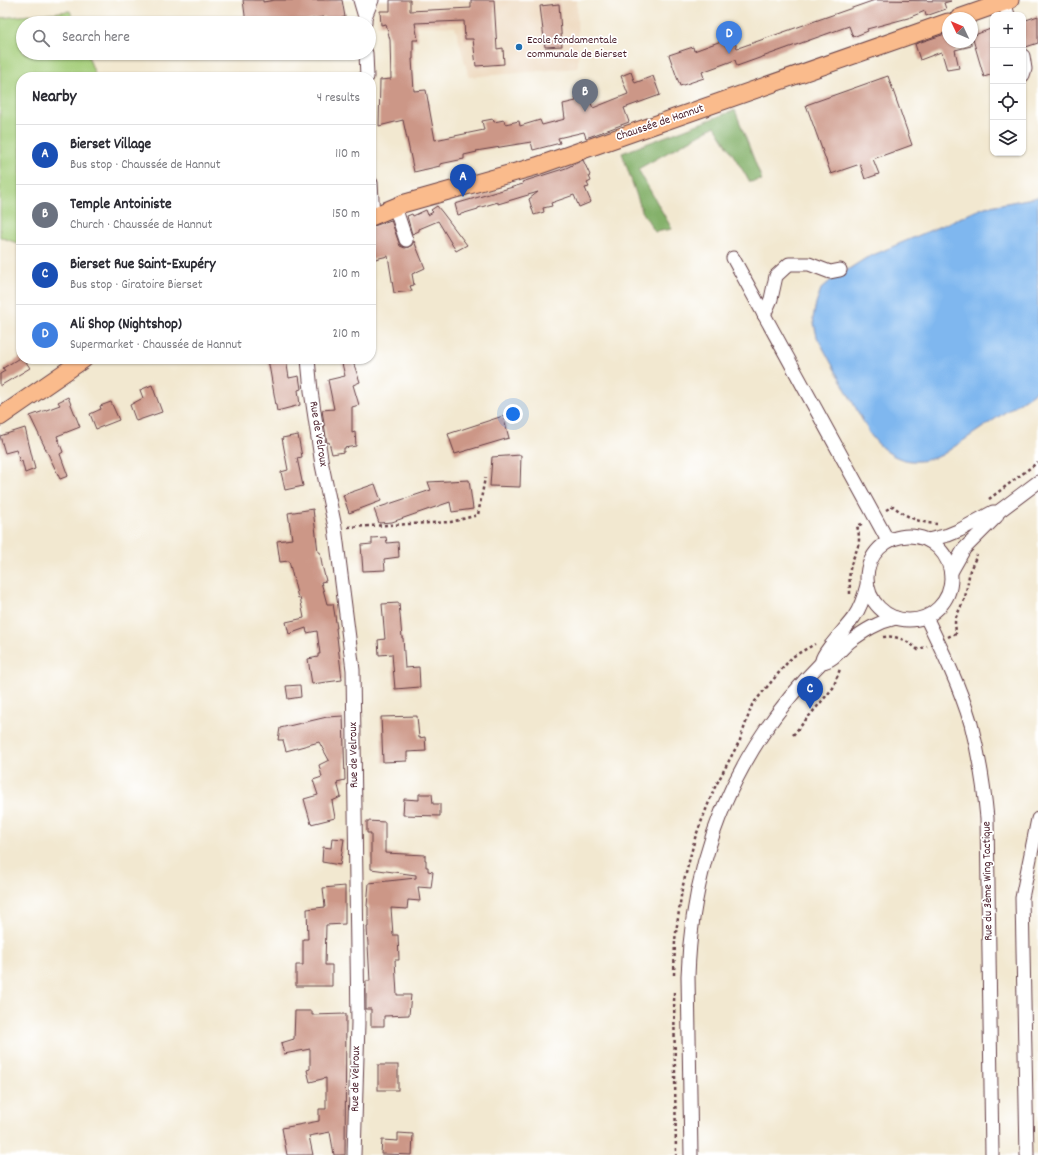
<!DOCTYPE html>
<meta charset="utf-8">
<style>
body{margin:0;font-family:Dekko,sans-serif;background:#f7f7f7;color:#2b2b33}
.controls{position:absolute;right:12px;top:12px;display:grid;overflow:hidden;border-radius:8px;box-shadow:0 1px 3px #0004}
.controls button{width:36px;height:36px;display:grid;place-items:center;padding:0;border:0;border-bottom:1px solid #e1e1e2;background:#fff;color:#2b2b33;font:20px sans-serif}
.compass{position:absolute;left:942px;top:12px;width:36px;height:36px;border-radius:50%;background:#fff;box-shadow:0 1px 3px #0004;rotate:314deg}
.you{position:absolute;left:513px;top:414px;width:14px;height:14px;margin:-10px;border:3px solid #fff;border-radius:50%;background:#1a73e8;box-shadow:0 0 0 6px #1a73e833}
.badge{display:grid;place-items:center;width:26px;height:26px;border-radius:50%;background:#1f6fb2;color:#fff;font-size:13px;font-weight:700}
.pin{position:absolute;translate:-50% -33px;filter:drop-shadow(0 1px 2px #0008)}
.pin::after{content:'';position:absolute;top:21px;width:14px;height:12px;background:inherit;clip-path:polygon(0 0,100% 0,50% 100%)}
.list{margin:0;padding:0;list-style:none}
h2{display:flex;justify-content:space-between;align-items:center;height:52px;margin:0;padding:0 16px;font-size:17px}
h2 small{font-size:13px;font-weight:400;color:#7c7c81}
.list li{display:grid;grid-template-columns:26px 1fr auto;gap:12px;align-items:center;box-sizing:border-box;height:60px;padding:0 16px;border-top:1px solid #e1e1e2}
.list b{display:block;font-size:15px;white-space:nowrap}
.list p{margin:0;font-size:13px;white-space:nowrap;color:#7c7c81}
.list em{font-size:13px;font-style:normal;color:#7c7c81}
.icon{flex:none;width:22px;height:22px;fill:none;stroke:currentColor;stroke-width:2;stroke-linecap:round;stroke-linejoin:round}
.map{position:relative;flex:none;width:1038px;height:1155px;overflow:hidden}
.search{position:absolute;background:#fff;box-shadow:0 1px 3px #0004;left:16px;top:16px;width:360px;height:44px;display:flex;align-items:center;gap:10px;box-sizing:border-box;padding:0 14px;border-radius:22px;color:#7c7c81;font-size:15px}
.panel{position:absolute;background:#fff;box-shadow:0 1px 3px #0004;left:16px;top:72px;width:360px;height:292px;border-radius:16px}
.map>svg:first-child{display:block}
.built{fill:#edd7bb}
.green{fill:#a5ce7a;stroke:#787652}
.forest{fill:#84b16a;stroke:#67684a}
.water{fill:#7fb7ef;stroke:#646b8d}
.building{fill:#cc9787}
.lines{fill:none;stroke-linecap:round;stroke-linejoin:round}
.minor-casing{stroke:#633d44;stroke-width:15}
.major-casing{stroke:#633d44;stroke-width:19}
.path{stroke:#633d44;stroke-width:2.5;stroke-dasharray:3 3;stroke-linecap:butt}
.minor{stroke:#fff;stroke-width:13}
.major{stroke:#fabb8c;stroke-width:17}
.poi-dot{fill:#1f6fb2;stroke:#fff;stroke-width:1.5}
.labels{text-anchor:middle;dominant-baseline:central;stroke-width:3.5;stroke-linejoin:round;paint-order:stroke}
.poi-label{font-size:12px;fill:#4a1f2b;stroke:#fff;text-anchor:start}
.street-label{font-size:12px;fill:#4a1f2b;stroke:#fff}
</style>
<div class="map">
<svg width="1038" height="1155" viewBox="0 0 1038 1155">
<rect width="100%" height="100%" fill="#fff"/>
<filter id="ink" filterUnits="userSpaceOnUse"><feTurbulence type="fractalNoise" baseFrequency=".025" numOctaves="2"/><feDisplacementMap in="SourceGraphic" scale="8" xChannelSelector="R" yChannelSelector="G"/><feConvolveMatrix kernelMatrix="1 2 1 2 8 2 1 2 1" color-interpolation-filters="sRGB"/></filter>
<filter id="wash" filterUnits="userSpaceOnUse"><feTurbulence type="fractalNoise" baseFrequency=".012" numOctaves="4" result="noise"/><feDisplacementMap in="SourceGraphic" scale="16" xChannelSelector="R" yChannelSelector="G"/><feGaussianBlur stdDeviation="0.9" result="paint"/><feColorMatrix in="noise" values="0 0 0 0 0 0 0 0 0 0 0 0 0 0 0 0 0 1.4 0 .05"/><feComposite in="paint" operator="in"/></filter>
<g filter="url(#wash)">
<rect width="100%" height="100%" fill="#f2e8d0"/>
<!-- built -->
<path class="built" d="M378,0H577L578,68L469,77L455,27L421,26H377Z"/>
<!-- green -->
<path class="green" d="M70,11L75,23H23V53H87L96,77H21V246L20,244L0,237V18Z"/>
<!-- forest -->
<path class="forest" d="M735,110L762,180L750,182L715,126L638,169L672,229L655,232L642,211L622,153Z"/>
<!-- water -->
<path class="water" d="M1038,197V390L942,455C912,468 889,460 870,434L817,337L813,318L816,303L821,289L830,281L866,258L985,207Z"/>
<g id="blocks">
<!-- building -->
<g class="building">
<path d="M243,0H263V2L275,0H342L345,17L325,21L324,17L297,22V23H246Z"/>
<path d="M390,0H410V11L471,8V0H494L497,49L503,48L504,64L476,66L473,39H465L464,21L415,23L418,40H413V59H412L414,91L426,90L435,140L484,130L482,121L493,119L494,122L504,120L505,124L519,121L520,126L540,120L542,125L565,119L563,104L576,101L575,98H578V94L586,92L593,108L628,94L621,76L631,72L635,83L653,76L660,95L624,108L629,122L586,138L584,132L558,138L560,143L533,150L531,142L476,151L477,152L464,155V159L440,164V166L414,172L403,120L379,126L380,80L391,79L390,40L386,24L381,25L380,11H390Z"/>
<path d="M875,0L951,1L944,3L946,9L926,16L925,11L908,18L867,29L868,31L853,37L849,26L737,66L735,60L702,72L704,78L680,86L669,55L693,47L694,51L724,40L726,46L735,43L737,48L741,47Z"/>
<path d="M559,4L562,46L545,47L540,6Z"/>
<path d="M1038,16V43L1023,48V21Z"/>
<path d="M993,28V74L984,77L972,36Z"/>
<path d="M948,33V42H971V46L955,50L959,68L947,70L942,53L941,52L920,60L915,44Z"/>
<path d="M888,76L912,145L873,159L879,174L865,179L860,164L831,174L806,105Z"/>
<path d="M583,160L590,175L589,176L591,181L587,183L589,187L585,188L591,202L579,207L574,195L551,203L552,206L543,208L544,212L534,215L529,199L538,192L498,204V202L478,208V209L458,215L455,204L523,184L522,182L566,168Z"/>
<path d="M437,206L442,212L467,245L456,251L438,221L419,229V231L412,234L407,216L412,214L413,216L426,210L428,215L433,212L431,210Z"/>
<path d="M391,220L400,246L405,248L409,247L412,245L414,241L425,268L412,274L414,285L410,286L412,291L394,293L388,256L371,260V227Z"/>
<path d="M21,357V359H24L30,368L0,386V374L5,371L3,368Z"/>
<path d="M268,359H286L289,378L299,376L301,389L298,390L300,405L277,411Z"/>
<path d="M341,359H352L360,382L353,385L359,405L352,407V433L355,432L356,446L344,448V452L332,454L329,442L327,443L322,410L334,409L328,380L345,376Z"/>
<path d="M152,385L162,412L136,421L130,405L143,398L140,390Z"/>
<path d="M68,397L80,427L57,436L63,452L60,454L68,476L60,479L30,416L60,405L58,402Z"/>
<path d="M111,402L119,420L96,429L90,414L101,409L100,406Z"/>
<path d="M503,416L509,438L455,454L448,434Z"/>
<path d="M25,428L35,469L25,473L22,461L20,462L16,450L5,453L0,436Z"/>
<path d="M298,435L302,457L297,458L303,486L285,490L281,472L288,470L282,438Z"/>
<path d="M521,455L520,487L490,486L492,457Z"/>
<path d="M469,480L473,509L452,512L450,502L392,522L379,523L374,509L431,490L428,482Z"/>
<path d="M375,484L381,501L349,513L343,495Z"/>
<path d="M313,509L318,552H320L322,565L326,581L321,582L327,604H333L337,628H336L342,680L312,684L308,659L318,657V654H320L317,631L307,633L306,628L289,634L286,622L304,618L300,597L298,598L289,561L280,562L277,541L292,539L288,513Z"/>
<path d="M386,537L387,543L398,542L399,557L384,559L385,570L363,571L361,545L372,544V538Z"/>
<path d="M399,603L402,638H403L405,668L419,667L420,687L395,689L392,654L379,655L378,640L385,639L382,604Z"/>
<path d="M300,685L301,697L288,699L286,686Z"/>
<path d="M343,716L345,780L337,782L341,797L332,801L335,818L311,824L304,799L318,795L313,780L322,777L319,765L329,760L319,742L286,751L283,740H278L280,728L327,717Z"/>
<path d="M417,716L419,738L425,737L426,751L407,752V761L383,762L381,717Z"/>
<path d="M419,794H432L433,804H440V816L403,815L404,799L419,800Z"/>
<path d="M367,821L385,822V853L425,855V860H426V867H428V871L433,872L431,888L418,887L420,901L408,900L407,909L391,908L393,935H398L399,960H395L397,995H411L409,1015L384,1016V1026H371V1009H366V981H370L367,927H368V907L367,906L369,883L416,878V875L371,869V833H367Z"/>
<path d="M332,838L344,839L340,865L322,862L323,847L331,848Z"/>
<path d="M345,886V924L326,925L325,965H332V986H296V965H303V939H308L307,909L325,907L323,888Z"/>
<path d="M295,1011H312V1015L346,1014L345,1155H334L330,1132L309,1136L313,1155H287L282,1128L319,1121V1109H326V1078L310,1082L307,1070L310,1069V1049L284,1054L281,1043L294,1039Z"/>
<rect x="378" y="1065" width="20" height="25"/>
<path d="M398,1133L413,1134L412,1155L381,1154L382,1140L398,1141Z"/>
</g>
</g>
</g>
<g filter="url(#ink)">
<use href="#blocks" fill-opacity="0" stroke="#633d44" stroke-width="1"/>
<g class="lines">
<defs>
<g id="minor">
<path d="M360,0L365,17V23"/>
<path d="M1004,2L1008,15"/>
<path d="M365,17L372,0"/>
<path d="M366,53L367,77"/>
<path d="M1023,56L1025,69L1023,75"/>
<path d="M371,183L373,216"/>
<path d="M395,207L406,240"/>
<path d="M733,258L888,541"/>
<path d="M764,315L771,299L776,276L789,264H809L830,272L840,270"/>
<path d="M308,359L311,391L322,465L335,527L353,670L358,1023L354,1155"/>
<circle cx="909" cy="578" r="42"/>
<path d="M928,540L948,535L960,530L993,512H998L1038,482"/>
<path d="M951,572L964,549L996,517L998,512"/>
<path d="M926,617C943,652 960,687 971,724C979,755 984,786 987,818L992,1155"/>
<path d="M822,660C823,652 848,626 854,617C861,607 864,597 867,585"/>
<path d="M691,1155L688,976C692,853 735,749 822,662C833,661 841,649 849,642C864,631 878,622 896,618"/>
<path d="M1027,1155L1022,898L1038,819"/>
</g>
<g id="major">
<path d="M959,18L1010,0"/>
<path d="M371,217L402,204L537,166L948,22"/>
<path d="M0,417L84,359"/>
</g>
</defs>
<!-- minor casing -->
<use href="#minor" class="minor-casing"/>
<!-- major casing -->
<use href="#major" class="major-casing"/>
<!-- path -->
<g class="path">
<path d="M179,359L180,360L183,359"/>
<path d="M989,499L1038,462"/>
<path d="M886,510L893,506C906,517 920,523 937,524"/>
<path d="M348,527L451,522L478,515L485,478"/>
<path d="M850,594C850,585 849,577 850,569C854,550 863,548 857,526L864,523"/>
<path d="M883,637C897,635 908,641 918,650L927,646"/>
<path d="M948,637L956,633L955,622L956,617L965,598L970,570L977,555"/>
<path d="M793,735L833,688L840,669"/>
<path d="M674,975L675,940L682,889L695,838L714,789L740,740L752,705L792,657L815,644"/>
<path d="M674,992L676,1155"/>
</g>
<!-- minor -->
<use href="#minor" class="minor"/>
<!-- major -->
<use href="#major" class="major"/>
</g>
</g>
<!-- markers -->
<circle class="poi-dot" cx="519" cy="47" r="4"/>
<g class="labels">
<!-- poi labels -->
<g class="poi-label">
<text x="527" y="40">Ecole fondamentale<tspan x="527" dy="14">communale de Bierset</tspan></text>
</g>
<!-- street labels -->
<g class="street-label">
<text transform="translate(660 123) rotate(-19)">Chaussée de Hannut</text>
<text transform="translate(318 434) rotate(81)">Rue de Velroux</text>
<text transform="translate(354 755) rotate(-91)">Rue de Velroux</text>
<text transform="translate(988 881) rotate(-91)">Rue du 3ème Wing Tactique</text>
<text transform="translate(356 1079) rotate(-89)">Rue de Velroux</text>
</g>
</g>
</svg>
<div class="controls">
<button>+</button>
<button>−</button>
<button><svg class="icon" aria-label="locate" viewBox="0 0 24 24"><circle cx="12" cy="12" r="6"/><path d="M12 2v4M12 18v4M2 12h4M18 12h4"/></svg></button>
<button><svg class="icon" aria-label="layers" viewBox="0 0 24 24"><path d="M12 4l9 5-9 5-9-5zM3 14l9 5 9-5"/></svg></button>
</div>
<svg class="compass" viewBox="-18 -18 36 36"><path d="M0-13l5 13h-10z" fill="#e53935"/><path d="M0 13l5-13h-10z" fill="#7c7c81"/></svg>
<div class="you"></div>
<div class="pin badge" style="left:463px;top:197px;background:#1a4fb4">A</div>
<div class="pin badge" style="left:585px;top:112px;background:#6b7280">B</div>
<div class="pin badge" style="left:810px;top:709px;background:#1a4fb4">C</div>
<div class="pin badge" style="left:729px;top:54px;background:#3f7fe0">D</div>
<div class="search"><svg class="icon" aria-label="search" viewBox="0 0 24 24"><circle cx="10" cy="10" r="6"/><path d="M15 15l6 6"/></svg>Search here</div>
<section class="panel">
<h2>Nearby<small>4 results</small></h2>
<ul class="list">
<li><span class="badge" style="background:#1a4fb4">A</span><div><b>Bierset Village</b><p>Bus stop · Chaussée de Hannut</p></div><em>110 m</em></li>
<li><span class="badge" style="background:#6b7280">B</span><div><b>Temple Antoiniste</b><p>Church · Chaussée de Hannut</p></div><em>150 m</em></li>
<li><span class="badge" style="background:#1a4fb4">C</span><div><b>Bierset Rue Saint-Exupéry</b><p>Bus stop · Giratoire Bierset</p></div><em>210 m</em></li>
<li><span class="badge" style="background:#3f7fe0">D</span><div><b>Ali Shop (Nightshop)</b><p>Supermarket · Chaussée de Hannut</p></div><em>210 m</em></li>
</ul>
</section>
</div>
